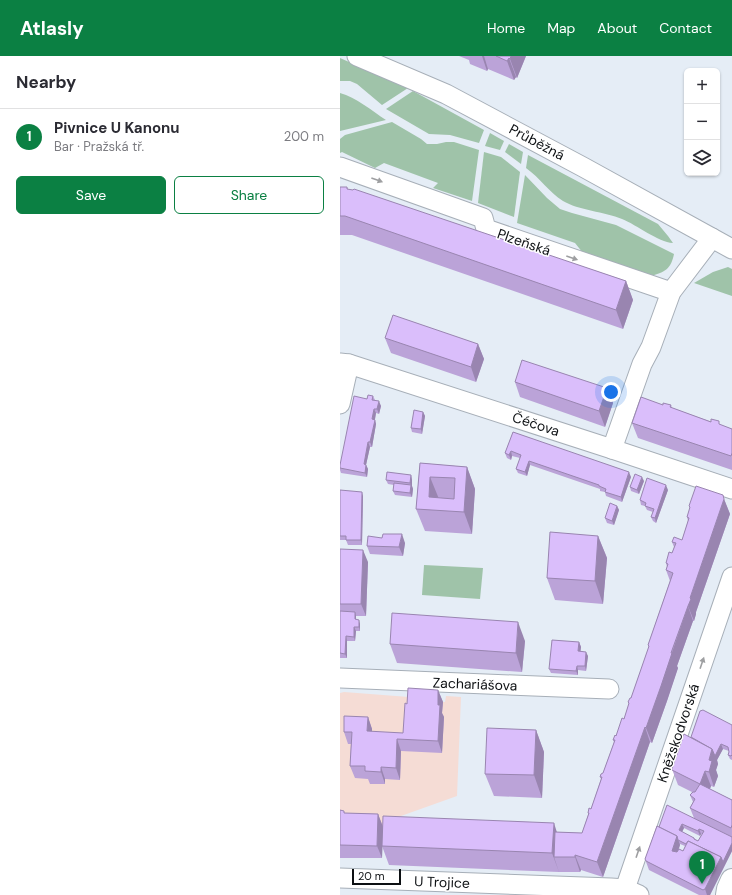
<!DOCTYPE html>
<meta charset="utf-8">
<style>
body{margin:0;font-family:"DM Sans",sans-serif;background:#f7f7f7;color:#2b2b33}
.controls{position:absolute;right:12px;top:12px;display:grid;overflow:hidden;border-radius:6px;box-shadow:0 1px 3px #0004}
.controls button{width:36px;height:36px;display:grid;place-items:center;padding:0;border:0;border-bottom:1px solid #e1e1e2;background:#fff;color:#2b2b33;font:20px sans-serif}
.scale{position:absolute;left:12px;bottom:10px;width:49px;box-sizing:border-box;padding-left:4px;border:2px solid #0d1013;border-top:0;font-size:11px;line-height:14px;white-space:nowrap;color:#0d1013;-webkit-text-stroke:3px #fff;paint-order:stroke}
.you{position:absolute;left:271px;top:336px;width:14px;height:14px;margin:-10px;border:3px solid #fff;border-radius:50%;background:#1a73e8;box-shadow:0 0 0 6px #1a73e833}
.badge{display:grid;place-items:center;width:26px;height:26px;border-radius:50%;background:#0b8043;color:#fff;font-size:13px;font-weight:700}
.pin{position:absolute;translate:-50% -33px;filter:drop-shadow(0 1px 2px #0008)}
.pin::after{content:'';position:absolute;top:21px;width:14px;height:12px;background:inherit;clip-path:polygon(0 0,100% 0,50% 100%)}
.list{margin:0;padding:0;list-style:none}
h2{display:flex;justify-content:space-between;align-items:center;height:52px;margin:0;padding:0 16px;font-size:17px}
h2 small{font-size:13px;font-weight:400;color:#7c7c81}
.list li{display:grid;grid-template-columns:26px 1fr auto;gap:12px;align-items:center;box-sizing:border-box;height:56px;padding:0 16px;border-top:1px solid #e1e1e2}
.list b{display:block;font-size:15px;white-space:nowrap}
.list p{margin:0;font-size:13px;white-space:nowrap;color:#7c7c81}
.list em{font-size:13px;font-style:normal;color:#7c7c81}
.actions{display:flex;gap:8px;padding:12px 16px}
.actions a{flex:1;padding:9px 0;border:1px solid #0b8043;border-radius:6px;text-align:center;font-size:14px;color:#0b8043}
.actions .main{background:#0b8043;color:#fff}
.icon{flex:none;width:22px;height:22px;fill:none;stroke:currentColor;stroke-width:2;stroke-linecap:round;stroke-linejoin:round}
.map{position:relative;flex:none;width:392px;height:839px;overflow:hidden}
header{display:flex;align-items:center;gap:24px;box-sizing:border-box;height:56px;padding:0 20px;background:#0b8043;color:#fff}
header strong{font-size:19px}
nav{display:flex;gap:22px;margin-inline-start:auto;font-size:14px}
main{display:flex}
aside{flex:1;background:#fff}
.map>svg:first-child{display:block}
.education{fill:#f5dcd5}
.green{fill:#9fc3a9}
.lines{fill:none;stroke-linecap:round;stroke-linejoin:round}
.minor-casing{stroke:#a7afb8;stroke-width:21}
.tertiary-casing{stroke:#a7afb8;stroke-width:24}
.minor{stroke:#fff;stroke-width:19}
.tertiary{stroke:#fff;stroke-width:22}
.wall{fill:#bba3d8;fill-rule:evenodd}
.shaded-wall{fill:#9985b0}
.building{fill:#dabefb;stroke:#9985b0;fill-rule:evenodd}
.oneway{fill:#9e9fa1}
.labels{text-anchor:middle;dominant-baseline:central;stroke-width:3;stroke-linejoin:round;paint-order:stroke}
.street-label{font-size:14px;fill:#0d1013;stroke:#fff}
</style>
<header>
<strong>Atlasly</strong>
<nav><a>Home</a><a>Map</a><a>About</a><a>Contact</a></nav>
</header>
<main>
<aside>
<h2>Nearby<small></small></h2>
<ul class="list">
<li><span class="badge">1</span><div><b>Pivnice U Kanonu</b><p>Bar · Pražská tř.</p></div><em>200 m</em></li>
</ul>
<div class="actions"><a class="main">Save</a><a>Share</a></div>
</aside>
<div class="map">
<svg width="392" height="839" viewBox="0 0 392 839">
<rect width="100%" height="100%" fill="#e5edf6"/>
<!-- education -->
<path class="education" d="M4,636L69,641L70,644L105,646L106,640L121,641L117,740L47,765L43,771L8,769L0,766V637Z"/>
<!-- green -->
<g class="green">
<path d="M0,2L68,32L42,49L17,28L10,25H0Z"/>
<path d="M73,35L144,74L139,87L110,79L89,78L46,53Z"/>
<path d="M0,37C16,41 32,55 46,64L0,75Z"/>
<path d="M52,66L81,83L87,88H97L106,86H114L139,94L132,145L93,132L98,127L44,107L35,112L2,96L0,97V83L5,79Z"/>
<path d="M150,77L164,85L160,94L145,90Z"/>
<path d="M169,88L183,96L181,108L165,96Z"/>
<path d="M144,96L161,101L180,116L174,161L138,147Z"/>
<path d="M188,99L318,168L328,180L333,187C318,186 297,169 282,163C265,156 238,154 223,145C209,136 200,122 186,112Z"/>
<path d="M185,119L207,142L220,153L232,157L276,169L334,198C331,213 325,216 311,220L247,202L235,187L177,167Z"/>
<path d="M388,211L392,213V240L354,227L373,216Z"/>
<path d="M84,509L143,512L140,543L82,539Z"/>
</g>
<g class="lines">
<defs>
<g id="minor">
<path d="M17,0L106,38L243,111L372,182L331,236L311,291L302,308L272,393"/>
<path d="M0,111L143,162L146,173L331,236"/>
<path d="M372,182L392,193"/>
<path d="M0,307L9,308L272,393L392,433"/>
<path d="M0,348L9,308"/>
<path d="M0,622L269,633"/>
<path d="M0,822L271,832L285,833L299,839"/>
<path d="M285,833L392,521"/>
</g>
<path id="tertiary" d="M387,839L388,833L392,824"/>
</defs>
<!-- minor casing -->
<use href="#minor" class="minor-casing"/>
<!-- tertiary casing -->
<use href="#tertiary" class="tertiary-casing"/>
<!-- minor -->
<use href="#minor" class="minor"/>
<!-- tertiary -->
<use href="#tertiary" class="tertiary"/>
</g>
<!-- wall -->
<g class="wall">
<path d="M119,0H186L177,22L176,21L174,24L148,13L147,15L130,8L129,4Z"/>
<path d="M0,131H7L8,133L286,225L293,244L283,273L12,179H0Z"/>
<path d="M45,282L138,288L144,303L136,326L51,297Z"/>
<path d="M175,326L267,332L273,347L265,371L180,341Z"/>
<path d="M33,340L35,344L41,350L39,358L36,357L35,364L36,368L32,391H30L26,409L28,413L27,421L1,417L0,414V409L27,343Z"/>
<path d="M331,349L332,352L392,373V414L298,382L292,367Z"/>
<path d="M83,356L85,360L82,378L72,376L71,372Z"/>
<path d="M173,376L291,421L282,446L266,440L265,436L260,435V433L190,409L187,420L178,417L176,413L180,402L172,400L171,404L167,402L165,397Z"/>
<path d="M80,407L127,411L135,433L132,478L85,475L76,453Z"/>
<path d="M71,419L72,424V430L73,433L72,441L55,439L53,435L54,429L48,428L46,424Z"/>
<path d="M304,425L299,438L291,435L290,431Z"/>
<path d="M0,434L23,440L22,489H8L6,484H0Z"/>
<path d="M328,434L316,467L313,465L311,461L313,456L307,454L305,450L301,449L300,444Z"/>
<path d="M384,443L390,458L356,556V558L354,565H353L337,610L338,612L327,645L312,687L310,686L263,821L241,814L240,816H219L49,809L42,790L217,776L242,777L248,759V757L251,753L261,723L260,721L263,717L274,686L273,684L276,680L284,663L289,648L288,646L291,642L309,592L308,589L330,525L326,514L327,511L326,507L332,497L334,491L332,486L342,484L348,465L347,461L350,453L349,450Z"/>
<path d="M277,450L279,454L274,469L267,467L265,462Z"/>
<path d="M258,480L267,502L263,548L215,544L207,522Z"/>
<path d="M42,482L65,487L63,500L30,498L27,490Z"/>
<path d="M0,493L28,506L26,560H16V563L20,568V575H16L15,585H7V602H0Z"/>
<path d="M185,585L182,616L57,607L50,588Z"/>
<path d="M239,586L241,591L240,595L248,600L246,615L238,614V619L211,617L209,613Z"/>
<path d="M98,634L103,646L102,657L104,661L102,697L61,695L60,724L45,723V728H30L28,723L15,722L10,710L11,688H8L4,676L28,661L32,673V676L63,677L67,648Z"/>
<path d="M392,669V704L390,703L388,699L389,695L383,693L377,704L378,708L376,714L378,720L374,731L371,730L370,733L392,744V795L370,839H359L309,814L305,803L319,771L354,762L350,752L353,746L350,739L352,736L338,729L332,713L351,681ZM344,772L360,780L361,778H362L358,785L355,783L354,782L342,776ZM340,788L345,790L343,795L339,793Z"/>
<path d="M196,674L204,696L202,742L154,740L145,718Z"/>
<path d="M0,754L5,757L38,758L43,771L42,802H0Z"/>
</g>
<!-- shaded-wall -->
<g class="shaded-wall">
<path d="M142,0H144L148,13L147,15Z"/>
<path d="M171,0H186L177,22L170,3Z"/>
<path d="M169,2L176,21L174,24L167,5Z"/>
<path d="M286,225L293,244L283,273L276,254Z"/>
<path d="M138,288L144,303L136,326L131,311Z"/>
<path d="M267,332L273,347L265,371L259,355Z"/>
<path d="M39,345L41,350L39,358L37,353Z"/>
<path d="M34,353L36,357L34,368L32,363Z"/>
<path d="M83,356L85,360L82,378L81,373Z"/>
<path d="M35,364L36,368L32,391L30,386Z"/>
<path d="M28,386L30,391L26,409L28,413L27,421L25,417L24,408Z"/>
<path d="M171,395L172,400L171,404L169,399Z"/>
<path d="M189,405L190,409L187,420L185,416Z"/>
<path d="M127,411L135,433L132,478L124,456Z"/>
<path d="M289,416L291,421L282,446L281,441Z"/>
<path d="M71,419L72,424V430L73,433L72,441L70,437L71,430L70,427Z"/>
<path d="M90,421L99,443L89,441Z"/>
<path d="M302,421L304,425L299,438L297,434Z"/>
<path d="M326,429L328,434L316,467L315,462Z"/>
<path d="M22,436L23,440L22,489L21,484Z"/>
<path d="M384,443L390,458L356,556V558L354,565L348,550L350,542Z"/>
<path d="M277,450L279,454L274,469L272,465Z"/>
<path d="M62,478L65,487L63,500L59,491Z"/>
<path d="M258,480L267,502L263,548L255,525Z"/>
<path d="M23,494L28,506L26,560L21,548Z"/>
<path d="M348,550L353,565L337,610L338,612L327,645L312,687L306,672Z"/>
<path d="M15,556L16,560V567L15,563Z"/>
<path d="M19,564L20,568V575L19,571Z"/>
<path d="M178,566L185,585L182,616L176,597Z"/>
<path d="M14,571L16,575L15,585L14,581Z"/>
<path d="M6,580L7,585V602L5,598Z"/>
<path d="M239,586L241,591L240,600L238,595Z"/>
<path d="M246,596L248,600L246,615L245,610Z"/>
<path d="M237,610L238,614V619L236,615Z"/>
<path d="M98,634L103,646L102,657L104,661L102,697L98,685Z"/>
<path d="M28,661L32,673V688L27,675Z"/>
<path d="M305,671L310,686L263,821L257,806Z"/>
<path d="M196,674L204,696L202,742L194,719Z"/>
<path d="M57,683L61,695L60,724L56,712Z"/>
<path d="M381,688L383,693L377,704L378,708L376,714L378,720L374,731L369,716V704L372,693Z"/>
<path d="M41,711L45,723V728L41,716Z"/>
<path d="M365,715L371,730L366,743L360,728Z"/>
<path d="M38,758L43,771L42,802L37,790Z"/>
<path d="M214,767L220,786L214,801L219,816L212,797Z"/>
<path d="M342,768L344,772L341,778L339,774Z"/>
<path d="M359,773L361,778L360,780L358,775Z"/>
<path d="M337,780L340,789L335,803L332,795Z"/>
<path d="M392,787V795L370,839H367L365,833L381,801Z"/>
<path d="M235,799L241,814L240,816L235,801Z"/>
</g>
<!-- building -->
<g class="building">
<path d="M156,0H171L170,3L169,2L167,5Z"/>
<path d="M0,131H7V133L13,134L14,133L286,225L276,254L5,160H0Z"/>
<path d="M53,259L138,288L131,311L45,282Z"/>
<path d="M182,304L267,332L259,355L175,326Z"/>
<path d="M28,339L33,340L32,344L39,345L37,353H34L32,363L35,364L30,386H28L24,408L26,409L25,417L0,412V409L14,340L27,343Z"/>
<path d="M301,341L323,349V347L331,349L330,351L371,366V363L379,365V368L392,373V397L391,400L292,367Z"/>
<path d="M74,354L83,356L81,373L71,372Z"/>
<path d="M173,376L289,416L281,441L265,436L266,433L259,430V429L189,405L185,416L176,413L181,399L171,395L169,399L165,397Z"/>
<path d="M80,407L127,411L124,456L76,453ZM90,421L115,422L114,443L89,441Z"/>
<path d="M47,416L71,419L70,427L46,424Z"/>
<path d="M295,418L302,421L297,434L290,431Z"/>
<path d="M307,422L326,429L315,462L311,461L314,453L305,450L306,447L300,444Z"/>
<path d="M54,427L71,429L70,437L53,435Z"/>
<path d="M356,430L383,439L384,443L350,542L351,543L348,550L331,597H332L321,630L306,672L305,671L257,806L235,799V801H214L215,776L242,777L249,757H248L249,752L251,753L262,721H260L261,718L263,717L275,684H273L275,679L276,680L282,662L284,663L289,647L288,646L290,642H291L309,590L308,589L333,517L326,514L328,508L326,507L329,496L332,497L336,487L332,486L334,481L342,484L349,462L347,461L350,451L349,450Z"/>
<path d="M0,434L22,436L21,484H6V480H0Z"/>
<path d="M270,447L277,450L272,465L265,462Z"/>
<path d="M210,476L258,480L255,525L207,522Z"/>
<path d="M43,478H62L59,491L27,490L28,480L42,482Z"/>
<path d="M0,493L23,494L21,548H0Z"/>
<path d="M0,555L15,556V563L19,564V571H14V581L6,580L5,598L0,597Z"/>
<path d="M52,557L178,566L176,597L50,588Z"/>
<path d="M212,584L239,586L238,595L246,596L245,610H237L236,615L209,613Z"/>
<path d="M68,632L98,634V649H100L98,685L57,683L56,712L41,711V716L25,715V710H10L12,676H4V660L28,661L27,675L63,677L65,647L67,648Z"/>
<path d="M363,654L392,669V699L391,700L388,699L389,696L388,691L381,688L375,700L372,693L351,681L360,655Z"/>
<path d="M147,672L196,674L194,719L145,718Z"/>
<path d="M344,678L372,693L369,704L372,705L369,716L365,715L360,728L392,744V769L391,772L350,752L355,743L350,739L353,736H355L360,728L332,714V713Z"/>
<path d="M327,749L392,781V787L383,806L381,801L348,785L346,788L338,784L337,780L319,771ZM342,768L358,775L359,773L364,775L358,785L354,783V782L339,774Z"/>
<path d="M0,754L4,755V757L38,758L37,790L0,789Z"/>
<path d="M43,760L214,767L212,797L42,790Z"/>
<path d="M317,770L337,780L332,795L337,796L339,793L343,795L348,785L381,801L365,833L363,834L306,805L305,803Z"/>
</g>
<!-- one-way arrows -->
<defs><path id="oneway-solid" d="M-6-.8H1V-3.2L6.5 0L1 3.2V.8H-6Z"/></defs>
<g class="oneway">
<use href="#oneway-solid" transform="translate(37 124) rotate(20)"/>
<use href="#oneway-solid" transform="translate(232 202) rotate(19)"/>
<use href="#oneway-solid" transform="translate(362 607) rotate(-71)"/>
<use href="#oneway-solid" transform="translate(298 796) rotate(-71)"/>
</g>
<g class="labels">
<!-- street labels -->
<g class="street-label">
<text transform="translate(197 86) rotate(28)">Průběžná</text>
<text transform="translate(184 186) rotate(19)">Plzeňská</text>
<text transform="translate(196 368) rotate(18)">Čéčova</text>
<text transform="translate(135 628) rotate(2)">Zachariášova</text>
<text transform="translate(338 677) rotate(-71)">Kněžskodvorská</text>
<text transform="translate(102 826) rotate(2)">U Trojice</text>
</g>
</g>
</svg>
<div class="controls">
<button>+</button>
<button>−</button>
<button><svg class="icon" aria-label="layers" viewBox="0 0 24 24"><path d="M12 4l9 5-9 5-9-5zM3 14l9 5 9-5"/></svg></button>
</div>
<div class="scale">20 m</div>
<div class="you"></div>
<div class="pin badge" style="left:362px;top:828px">1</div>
</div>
</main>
